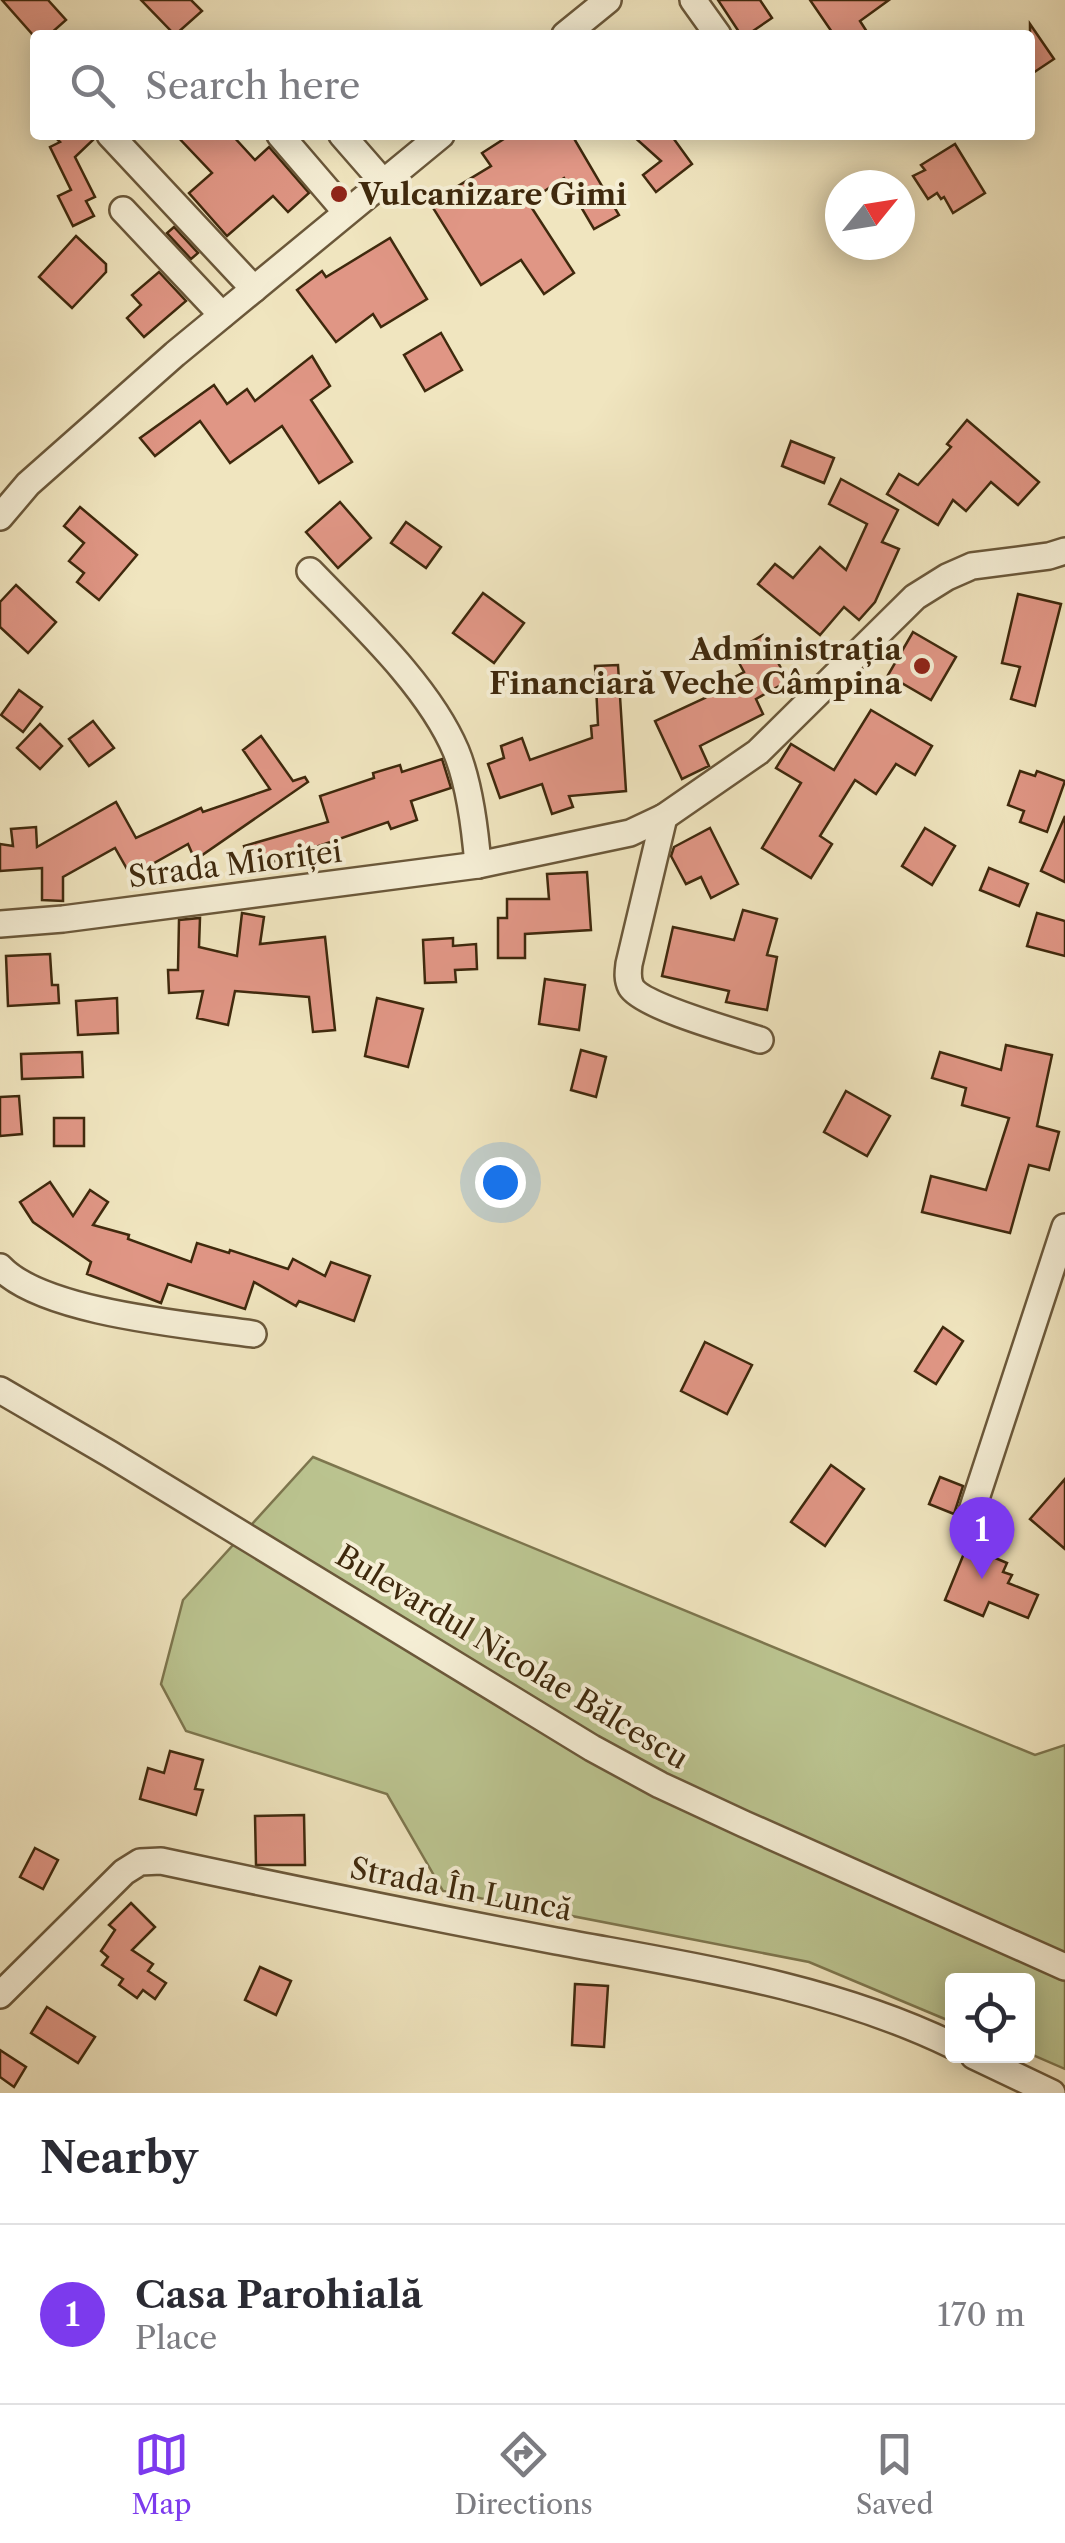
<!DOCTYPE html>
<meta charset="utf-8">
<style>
body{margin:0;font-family:"Libre Caslon Text",serif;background:#f2f2f3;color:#2b2b33}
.controls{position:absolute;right:30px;bottom:30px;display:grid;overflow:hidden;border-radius:10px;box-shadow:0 5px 25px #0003}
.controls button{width:90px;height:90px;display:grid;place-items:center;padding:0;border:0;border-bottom:2px solid #e1e1e2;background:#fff;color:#2b2b33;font:50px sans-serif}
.compass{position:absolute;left:825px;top:170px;width:90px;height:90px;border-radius:50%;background:#fff;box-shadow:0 5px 25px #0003;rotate:60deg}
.you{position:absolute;left:500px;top:1182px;width:35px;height:35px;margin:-25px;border:8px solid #fff;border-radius:50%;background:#1a73e8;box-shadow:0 0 0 15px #1a73e833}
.badge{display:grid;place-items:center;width:65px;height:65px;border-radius:50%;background:#7c3aed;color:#fff;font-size:32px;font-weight:700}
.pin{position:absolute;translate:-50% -82px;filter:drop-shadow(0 2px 5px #0008)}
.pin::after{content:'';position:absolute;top:52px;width:35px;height:30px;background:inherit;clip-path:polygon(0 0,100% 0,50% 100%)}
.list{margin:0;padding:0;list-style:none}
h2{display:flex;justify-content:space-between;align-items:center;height:130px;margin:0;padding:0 40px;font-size:42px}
h2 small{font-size:32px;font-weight:400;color:#7c7c81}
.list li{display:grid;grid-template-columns:65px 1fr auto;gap:30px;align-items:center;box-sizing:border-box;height:180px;padding:0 40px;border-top:2px solid #e1e1e2}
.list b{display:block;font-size:38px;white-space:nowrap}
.list p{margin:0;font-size:32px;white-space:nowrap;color:#7c7c81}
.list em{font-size:32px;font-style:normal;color:#7c7c81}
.icon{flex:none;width:55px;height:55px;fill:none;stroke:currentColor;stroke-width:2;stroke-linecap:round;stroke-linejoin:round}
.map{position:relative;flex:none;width:1065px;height:2093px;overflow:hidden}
.search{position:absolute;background:#fff;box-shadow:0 5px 25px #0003;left:30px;right:30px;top:30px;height:110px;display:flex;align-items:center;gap:25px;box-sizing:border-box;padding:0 35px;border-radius:10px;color:#7c7c81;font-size:38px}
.sheet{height:310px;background:#fff}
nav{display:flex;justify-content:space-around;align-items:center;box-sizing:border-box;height:140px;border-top:2px solid #e1e1e2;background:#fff;font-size:28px;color:#7c7c81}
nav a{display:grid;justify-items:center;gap:5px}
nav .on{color:#7c3aed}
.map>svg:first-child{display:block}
.green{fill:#bbc490;stroke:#7d764e;stroke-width:2.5}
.building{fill:#e09685;stroke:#3f290d;stroke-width:2.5}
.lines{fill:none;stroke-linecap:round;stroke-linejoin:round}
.minor-casing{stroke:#6b583a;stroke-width:30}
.minor{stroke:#f5eed5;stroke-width:25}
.poi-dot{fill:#8f2418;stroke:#f5eed5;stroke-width:4}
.labels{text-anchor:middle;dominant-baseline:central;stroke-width:8;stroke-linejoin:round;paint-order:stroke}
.poi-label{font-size:30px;font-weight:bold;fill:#3f290d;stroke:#f5eed5;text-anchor:start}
.street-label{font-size:30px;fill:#3f290d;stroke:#f5eed5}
</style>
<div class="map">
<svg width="1065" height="2093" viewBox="0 0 1065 2093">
<rect width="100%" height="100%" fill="#f0e5bf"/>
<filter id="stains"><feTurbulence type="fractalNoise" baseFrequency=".002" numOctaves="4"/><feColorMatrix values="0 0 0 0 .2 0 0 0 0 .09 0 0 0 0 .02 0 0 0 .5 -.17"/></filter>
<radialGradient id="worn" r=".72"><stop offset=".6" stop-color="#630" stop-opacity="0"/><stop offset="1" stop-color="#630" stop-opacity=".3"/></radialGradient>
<!-- green -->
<path class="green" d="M313,1457L1035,1755L1065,1745V2069L1028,2053V1980H952V2022L809,1962L443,1891L387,1794L186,1731L161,1684L183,1600Z"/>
<!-- building -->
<g class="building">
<path d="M2,0H48L66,20L49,35H33Z"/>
<path d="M141,0H191L202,11L175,35Z"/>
<path d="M718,0H760L772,18L747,35H741Z"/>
<path d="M810,0H889L860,21L869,35H834Z"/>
<path d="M1030,24L1054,59L1030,75Z"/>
<path d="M53,135H94V139L75,157L95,197L86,201L94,216L73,226L58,196L71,190L50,147L60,142Z"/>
<path d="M176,135H232L255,160L269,147L309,193L288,212L273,196L227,236L189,193L212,173Z"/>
<path d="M510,135H572L619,215L594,229L564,178L528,202L574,273L544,294L521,260L481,285L430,203L491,166L482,153Z"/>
<path d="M632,135H671L692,164L656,192L643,175L661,161Z"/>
<path d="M955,144L985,193L953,213L944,197L941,199L937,193L928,199L913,176L925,170L921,165Z"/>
<path d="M174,227L198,253L191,259L167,233Z"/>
<path d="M76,236L106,264V272L72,308L39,277Z"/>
<path d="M390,238L427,299L381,327L373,314L336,342L297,290L322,271L326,277Z"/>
<path d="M159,272L186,301L144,337L127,318L141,305L132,295Z"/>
<path d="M441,333L462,370L425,391L404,355Z"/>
<path d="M312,356L330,386L311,400L352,462L319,483L282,426L230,463L200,421L155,456L140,438L214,385L227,404L247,389L255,401Z"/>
<path d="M967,420L1039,482L1018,505L991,482L966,511L953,500L938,525L887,494L899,474L918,485L951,447L947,444Z"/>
<path d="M791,441L834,458L824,483L782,466Z"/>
<path d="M841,479L898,510L882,542L899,549L875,602L859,620L844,607L820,635L758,584L775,564L793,578L820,547L846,570L867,524L829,504Z"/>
<path d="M340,502L371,538L338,568L306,532Z"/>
<path d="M80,507L137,555L99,600L77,582L84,573L69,561L84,543L64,526Z"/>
<path d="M406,522L441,547L426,568L391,543Z"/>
<path d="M16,585L56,622L28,653L0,627V602Z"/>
<path d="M483,593L524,623L494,663L453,633Z"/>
<path d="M1018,594L1061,604L1035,706L1011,699L1020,667L1002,663Z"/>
<path d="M913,632L956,657L931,700L888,675Z"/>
<path d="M763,635L788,681L756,699L763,714L700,746L709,766L682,779L655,721L705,698L703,694L744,672L733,652Z"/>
<path d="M618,665L626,791L569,796L573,807L552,814L542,784L500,798L488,764L504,758L501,746L522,738L530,760L592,738L591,726L598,725L595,666Z"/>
<path d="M19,690L42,707L23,732L1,715Z"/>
<path d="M871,710L932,746L915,775L896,764L876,794L855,780L820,836L832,844L811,878L762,848L801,783L776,768L791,744L834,770Z"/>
<path d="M93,721L114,748L89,766L69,739Z"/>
<path d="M40,724L62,746L40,769L17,748Z"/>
<path d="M261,736L293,781L305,777L308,782L195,860L188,844L131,876L115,848L63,877V901L42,900V868L0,871V844L13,846L11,829L36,827L37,847L116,802L136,838L201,808L203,812L270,789L243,750Z"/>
<path d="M442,759L451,788L411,801L417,820L391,829L388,822L252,869L244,846L328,822L320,796L374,778L373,773L400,765L402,772Z"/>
<path d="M1020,771L1035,776L1037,771L1065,781L1047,832L1020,822L1024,811L1008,805Z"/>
<path d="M1065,816V882L1041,871Z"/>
<path d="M710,828L738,884L711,898L701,877L686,884L671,856L674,847Z"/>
<path d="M925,828L955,846L932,885L902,866Z"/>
<path d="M989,868L1028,884L1019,906L980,890Z"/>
<path d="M587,872L591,930L525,934V958H498V918H507V899H549L547,874Z"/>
<path d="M743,910L777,919L767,955L777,957L767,1010L726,1002L729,991L662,976L673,927L734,940Z"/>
<path d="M242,913L264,917L260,944L325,937L335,1030L313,1032L309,997L235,991L228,1025L197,1018L203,991L169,993L168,970H178L179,920L200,918L199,947L237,956Z"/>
<path d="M1037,913L1065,921V956L1027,946Z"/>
<path d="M453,938V946L476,944L477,969L455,970L456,982L425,983L423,940Z"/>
<path d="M50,954L52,985H58L59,1003L8,1006L6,956Z"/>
<path d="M545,979L585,985L579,1030L539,1024Z"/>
<path d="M117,998L118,1033L78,1035L76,1001Z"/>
<path d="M377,998L423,1009L408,1067L365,1056Z"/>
<path d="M1006,1045L1052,1055L1037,1126L1059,1132L1049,1170L1029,1165L1010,1233L922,1212L931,1176L986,1190L1009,1118L962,1105L966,1088L932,1078L940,1052L1001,1070Z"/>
<path d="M581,1050L606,1057L596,1097L571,1090Z"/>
<path d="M82,1052L83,1077L22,1079L21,1054Z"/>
<path d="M846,1091L890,1116L867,1156L824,1132Z"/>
<path d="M19,1096L22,1134L0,1136V1097Z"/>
<rect x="54" y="1118" width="30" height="28"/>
<path d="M50,1182L73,1216L90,1190L108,1202L93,1225L129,1235L128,1239L191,1262L197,1243L229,1253L230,1250L288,1269L293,1259L325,1276L331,1262L370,1276L354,1321L299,1301L296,1306L254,1282L245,1309L168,1284L161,1303L87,1274L91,1262L33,1222L20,1202Z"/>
<path d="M943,1327L963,1341L936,1384L915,1371Z"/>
<path d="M705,1342L752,1365L727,1414L681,1391Z"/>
<path d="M831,1465L864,1489L825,1546L791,1522Z"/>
<path d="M940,1477L963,1486L954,1514L929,1504Z"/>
<path d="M1065,1479V1549L1030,1519Z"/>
<path d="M967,1546L1007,1563L1003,1572L1012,1575L1008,1583L1038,1595L1028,1618L989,1602L983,1616L945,1600Z"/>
<path d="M170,1751L203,1760L195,1789L203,1790L196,1815L140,1799L148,1768L164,1773Z"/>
<path d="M304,1815L305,1865H256L255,1816Z"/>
<path d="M35,1848L58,1860L43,1889L20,1877Z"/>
<path d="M131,1903L155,1927L132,1950L153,1964L148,1971L166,1983L155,1999L143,1990L137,1998L119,1985L123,1979L102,1965L108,1957L101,1951L115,1930L109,1925Z"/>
<path d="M260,1967L291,1981L276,2015L245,2000Z"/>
<path d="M575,1984L608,1986L604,2047L572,2045Z"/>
<path d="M47,2007L95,2037L78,2063L31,2033Z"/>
<path d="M0,2050L26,2067L14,2087L0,2077Z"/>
</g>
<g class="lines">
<defs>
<g id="minor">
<path d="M693,0L718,35"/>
<path d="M565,35L608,0"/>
<path d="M110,135L254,289"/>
<path d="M280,135L346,212"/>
<path d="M342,135L383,182"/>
<path d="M123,210L222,315"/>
<path d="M0,517L28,484L175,354L441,135"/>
<path d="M310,571C359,622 428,685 456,751C470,785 475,828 478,865"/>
<path d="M664,817L629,964C628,972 627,979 631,987C642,1006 735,1032 760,1040"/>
<path d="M0,924L63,919L478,865L630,833L664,817L758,752L915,597L947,577L972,566L1049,556L1065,551"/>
<path d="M0,1267C43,1313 190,1325 253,1334"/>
<path d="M0,1390L110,1454L592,1748L660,1785L744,1824L1065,1967"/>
<path d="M967,1526L1065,1227"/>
<path d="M0,1995L124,1872L140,1862L161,1861C292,1889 424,1916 556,1941C691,1966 828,1985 952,2045"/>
<path d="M974,2056L1052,2093"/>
</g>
</defs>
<!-- minor casing -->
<use href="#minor" class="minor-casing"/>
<!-- minor -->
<use href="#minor" class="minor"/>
</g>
<!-- markers -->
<g class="poi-dot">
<circle cx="339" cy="194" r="10"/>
<circle cx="922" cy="666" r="10"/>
</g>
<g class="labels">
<!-- poi labels -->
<g class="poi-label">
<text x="359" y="194">Vulcanizare Gimi</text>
<text x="902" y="649" text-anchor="end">Administrația<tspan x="902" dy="34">Financiară Veche Câmpina</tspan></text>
</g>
<!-- street labels -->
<g class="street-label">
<text transform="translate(235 864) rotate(-7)">Strada Mioriței</text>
<text transform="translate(512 1657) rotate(31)">Bulevardul Nicolae Bălcescu</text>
<text transform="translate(461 1889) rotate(11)">Strada În Luncă</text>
</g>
</g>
<rect width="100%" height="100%" filter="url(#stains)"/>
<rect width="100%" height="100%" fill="url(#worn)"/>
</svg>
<div class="controls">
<button><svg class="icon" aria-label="locate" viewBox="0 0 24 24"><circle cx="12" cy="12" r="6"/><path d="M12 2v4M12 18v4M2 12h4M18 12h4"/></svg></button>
</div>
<svg class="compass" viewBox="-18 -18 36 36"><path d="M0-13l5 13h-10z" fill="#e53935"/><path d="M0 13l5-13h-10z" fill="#7c7c81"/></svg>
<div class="you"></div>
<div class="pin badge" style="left:982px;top:1579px">1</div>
<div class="search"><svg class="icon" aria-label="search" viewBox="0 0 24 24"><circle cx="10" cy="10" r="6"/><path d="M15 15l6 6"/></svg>Search here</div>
</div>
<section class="sheet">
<h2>Nearby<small></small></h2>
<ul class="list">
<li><span class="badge">1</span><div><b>Casa Parohială</b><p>Place</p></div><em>170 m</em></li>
</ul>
</section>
<nav>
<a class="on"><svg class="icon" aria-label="map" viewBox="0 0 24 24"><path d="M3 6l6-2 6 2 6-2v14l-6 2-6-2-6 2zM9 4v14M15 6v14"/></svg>Map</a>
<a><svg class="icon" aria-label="directions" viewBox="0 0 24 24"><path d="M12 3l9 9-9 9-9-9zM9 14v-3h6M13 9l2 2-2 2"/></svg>Directions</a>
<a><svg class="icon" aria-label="saved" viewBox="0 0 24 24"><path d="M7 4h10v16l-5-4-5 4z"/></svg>Saved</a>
</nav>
